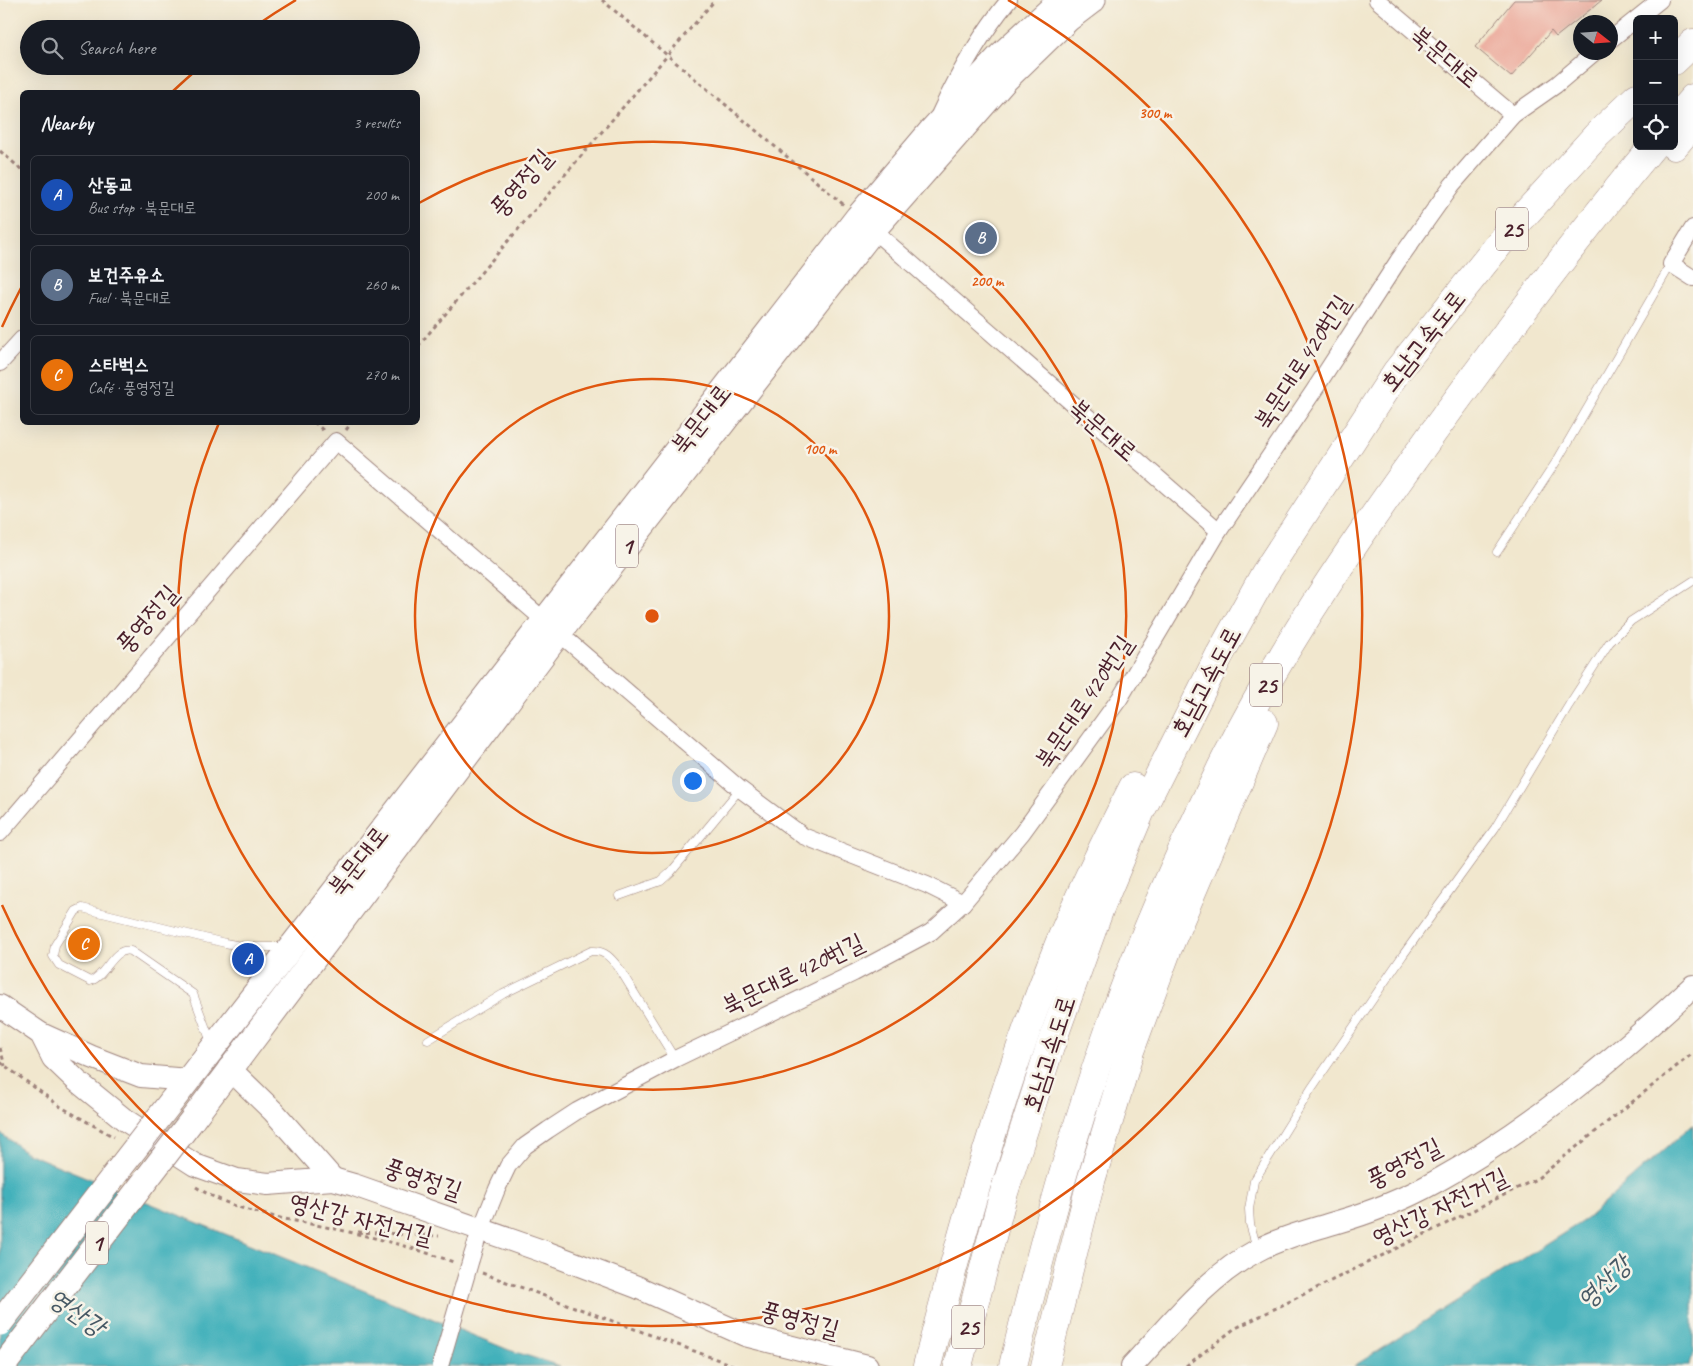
<!DOCTYPE html>
<meta charset="utf-8">
<style>
body{margin:0;font-family:Caveat,"Poor Story",sans-serif;background:#242831;color:#f1f3f6}
.controls{position:absolute;right:15px;top:15px;display:grid;overflow:hidden;border-radius:8px;box-shadow:0 5px 20px #0002}
.controls button{width:45px;height:45px;display:grid;place-items:center;padding:0;border:0;border-bottom:1px solid #363941;background:#171b24;color:#f1f3f6;font:25px sans-serif}
.compass{position:absolute;left:1573px;top:15px;width:45px;height:45px;border-radius:50%;background:#171b24;box-shadow:0 5px 20px #0002;rotate:107deg}
.you{position:absolute;left:692px;top:780px;width:18px;height:18px;margin:-12px;border:4px solid #fff;border-radius:50%;background:#1a73e8;box-shadow:0 0 0 8px #1a73e833}
.badge{display:grid;place-items:center;width:32px;height:32px;border-radius:50%;background:#1f6fb2;color:#fff;font-size:16px;font-weight:700}
.pin{position:absolute;translate:-50% -50%;border:2px solid #fff;box-shadow:0 1px 5px #0006}
.list{margin:0;padding:0;list-style:none}
h2{display:flex;justify-content:space-between;align-items:center;height:65px;margin:0;padding:0 20px;font-size:21px}
h2 small{font-size:16px;font-weight:400;color:#9ea1a6}
.list li{display:grid;grid-template-columns:32px 1fr auto;gap:15px;align-items:center;box-sizing:border-box;height:80px;margin:0 10px 10px;padding:0 10px;border:1px solid #363941;border-radius:8px}
.list b{display:block;font-size:19px;white-space:nowrap}
.list p{margin:0;font-size:16px;white-space:nowrap;color:#9ea1a6}
.list em{font-size:16px;font-style:normal;color:#9ea1a6}
.icon{flex:none;width:28px;height:28px;fill:none;stroke:currentColor;stroke-width:2;stroke-linecap:round;stroke-linejoin:round}
.map{position:relative;flex:none;width:1693px;height:1366px;overflow:hidden}
.search{position:absolute;background:#171b24;box-shadow:0 5px 20px #0002;left:20px;top:20px;width:400px;height:55px;display:flex;align-items:center;gap:12px;box-sizing:border-box;padding:0 18px;border-radius:28px;color:#9ea1a6;font-size:19px}
.panel{position:absolute;background:#171b24;box-shadow:0 5px 20px #0002;left:20px;top:90px;width:400px;height:335px;border-radius:8px}
.map>svg:first-child{display:block}
.water{fill:#42b1bb;stroke:#466873}
.building{fill:#edb0a2}
.lines{fill:none;stroke-linecap:round;stroke-linejoin:round}
.lane-casing{stroke:#9e837c;stroke-width:9}
.street-casing{stroke:#9e837c;stroke-width:18}
.secondary-casing{stroke:#9e837c;stroke-width:24}
.primary-casing{stroke:#9e837c;stroke-width:27}
.highway-casing{stroke:#9e837c;stroke-width:29}
.path{stroke:#9e837c;stroke-width:3;stroke-dasharray:4 4;stroke-linecap:butt}
.lane{stroke:#fff;stroke-width:8}
.street{stroke:#fff;stroke-width:16}
.secondary{stroke:#fff;stroke-width:22}
.primary{stroke:#fff;stroke-width:25}
.highway{stroke:#fff;stroke-width:28}
.street-bridge-casing{stroke:#9e837c;stroke-width:18;stroke-linecap:butt}
.primary-bridge-casing{stroke:#9e837c;stroke-width:27;stroke-linecap:butt}
.street-bridge{stroke:#fff;stroke-width:16}
.primary-bridge{stroke:#fff;stroke-width:25}
.ring{fill:none;stroke:#e0560e;stroke-width:2.5}
.labels{text-anchor:middle;dominant-baseline:central;stroke-width:5;stroke-linejoin:round;paint-order:stroke}
.shield{fill:#f7f3e8;stroke:#7e5f64;stroke-width:1}
.shield-label{font-size:24px;font-weight:bold;fill:#4a1f2b}
.street-label{font-size:25px;fill:#4a1f2b;stroke:#f7f3e8}
.water-label{font-size:26px;font-style:italic;fill:#475965;stroke:#f7f3e8}
.centre{fill:#e0560e;stroke:#f7f3e8;stroke-width:2.5}
.ring-label{font-size:15px;text-anchor:middle;font-weight:bold;fill:#e0560e;stroke:#f7f3e8;stroke-width:5;stroke-linejoin:round;paint-order:stroke}
</style>
<div class="map">
<svg width="1693" height="1366" viewBox="0 0 1693 1366">
<rect width="100%" height="100%" fill="#f7f3e8"/>
<filter id="ink" filterUnits="userSpaceOnUse"><feTurbulence type="fractalNoise" baseFrequency=".02" numOctaves="2"/><feDisplacementMap in="SourceGraphic" scale="10" xChannelSelector="R" yChannelSelector="G"/><feConvolveMatrix kernelMatrix="1 2 1 2 8 2 1 2 1" color-interpolation-filters="sRGB"/></filter>
<filter id="wash" filterUnits="userSpaceOnUse"><feTurbulence type="fractalNoise" baseFrequency=".0096" numOctaves="4" result="noise"/><feDisplacementMap in="SourceGraphic" scale="20" xChannelSelector="R" yChannelSelector="G"/><feGaussianBlur stdDeviation="1.12" result="paint"/><feColorMatrix in="noise" values="0 0 0 0 0 0 0 0 0 0 0 0 0 0 0 0 0 1.4 0 .05"/><feComposite in="paint" operator="in"/></filter>
<g filter="url(#wash)">
<rect width="100%" height="100%" fill="#f1e7ce"/>
<!-- water -->
<g class="water">
<path d="M1693,1124V1353L1690,1366H1354L1586,1219Z"/>
<path d="M0,1133L27,1153L509,1350L560,1366H0Z"/>
</g>
<g id="blocks">
<!-- building -->
<path class="building" d="M1514,0H1602L1556,37L1551,31L1511,77L1475,47Z"/>
</g>
</g>
<g filter="url(#ink)">
<use href="#blocks" fill-opacity="0" stroke="#9e837c" stroke-width="1"/>
<g class="lines">
<defs>
<g id="lane">
<path d="M1497,552L1558,459L1671,264"/>
<path d="M619,896L661,881L671,872L740,789"/>
<path d="M428,1040L503,994L591,951C605,950 611,958 619,968L675,1059"/>
<path d="M211,1042L193,994L131,951C113,946 106,977 90,981L59,965L53,956L55,945L76,911L82,908L225,943L246,947H284"/>
<path d="M1257,1248L1250,1224L1249,1209L1254,1181L1311,1089L1403,955L1495,828L1569,705L1609,643L1631,621L1693,581"/>
</g>
<g id="street">
<path d="M1377,0L1513,115"/>
<path d="M1610,40L1660,0"/>
<path d="M940,113C959,72 980,35 1009,0"/>
<path d="M866,224L1219,531"/>
<path d="M1693,228L1671,264L1693,278"/>
<path d="M0,363L22,339"/>
<path d="M0,833L336,441L740,789L803,836L927,885L963,903"/>
<path d="M481,1229L497,1189L508,1166L525,1146L548,1130L577,1111L675,1059L854,973L931,932L963,903L1022,833L1120,698L1219,531L1313,392L1398,261L1452,185L1513,115L1556,85L1595,52"/>
<path d="M471,1259L477,1240"/>
</g>
<g id="secondary">
<path d="M0,1006L41,1034L53,1058L77,1081L125,1120L195,1165L237,1180L268,1184L333,1179L354,1185L548,1253L637,1287L745,1335L867,1366"/>
<path d="M41,1034L92,1057L141,1076L188,1080"/>
<path d="M229,1068L274,1112L333,1179"/>
<path d="M1132,1366C1170,1325 1206,1278 1256,1251C1280,1238 1308,1231 1334,1223C1369,1213 1403,1200 1435,1182C1530,1129 1614,1060 1693,986"/>
</g>
<g id="primary">
<path d="M171,1102L858,217L931,131L1001,55L1061,0"/>
<path d="M192,1120L559,633L873,230L1006,79L1068,19L1093,0"/>
</g>
<g id="highway">
<path d="M1674,61L1693,43"/>
<path d="M1674,120L1693,98"/>
<path d="M1674,146L1693,124"/>
<path d="M927,1366C964,1223 1004,1081 1059,944C1081,890 1107,838 1133,787"/>
<path d="M958,1366L1002,1199L1050,1047L1100,908L1140,813L1219,656L1264,575L1397,371L1509,232L1597,135L1637,97"/>
<path d="M1013,1366C1040,1255 1069,1144 1107,1036C1139,942 1181,849 1225,760C1287,637 1367,523 1448,412C1514,322 1581,232 1653,146"/>
<path d="M1045,1366L1091,1181L1130,1051L1168,948L1264,723"/>
</g>
</defs>
<!-- lane casing -->
<use href="#lane" class="lane-casing"/>
<!-- street casing -->
<use href="#street" class="street-casing"/>
<!-- secondary casing -->
<use href="#secondary" class="secondary-casing"/>
<!-- primary casing -->
<use href="#primary" class="primary-casing"/>
<!-- highway casing -->
<use href="#highway" class="highway-casing"/>
<!-- path -->
<g class="path">
<path d="M602,0L844,205"/>
<path d="M0,151L22,170"/>
<path d="M418,346L715,0"/>
<path d="M314,422L325,432"/>
<path d="M346,430L352,422"/>
<path d="M0,1048L5,1066"/>
<path d="M0,1062L61,1107L114,1137"/>
<path d="M196,1187C241,1216 299,1220 349,1232C385,1240 421,1250 456,1263"/>
<path d="M358,1232L439,1236"/>
<path d="M482,1273L735,1366"/>
<path d="M1186,1366L1234,1329L1538,1178L1693,1053"/>
</g>
<!-- lane -->
<use href="#lane" class="lane"/>
<!-- street -->
<use href="#street" class="street"/>
<!-- secondary -->
<use href="#secondary" class="secondary"/>
<!-- primary -->
<use href="#primary" class="primary"/>
<!-- highway -->
<use href="#highway" class="highway"/>
<defs>
<path id="street-bridge" d="M440,1366L471,1259"/>
<g id="primary-bridge">
<path d="M0,1323L171,1102"/>
<path d="M3,1366L192,1120"/>
</g>
</defs>
<!-- street-bridge casing -->
<use href="#street-bridge" class="street-bridge-casing"/>
<!-- primary-bridge casing -->
<use href="#primary-bridge" class="primary-bridge-casing"/>
<!-- street-bridge -->
<use href="#street-bridge" class="street-bridge"/>
<!-- primary-bridge -->
<use href="#primary-bridge" class="primary-bridge"/>
</g>
</g>
<!-- distance rings -->
<g class="ring">
<circle cx="652" cy="616" r="237"/>
<path d="M419 203A474 474 0 1 1 219 423"/>
<path d="M2 327A711 711 0 0 1 21 288M172 92A711 711 0 0 1 200 67M254 27A711 711 0 0 1 296 0M1008 0A711 711 0 1 1 2 905"/>
</g>
<g class="labels">
<!-- shield labels -->
<g class="shield">
<rect x="1496" y="207.5" width="32" height="43" rx="4"/>
<rect x="616" y="524.5" width="22" height="43" rx="4"/>
<rect x="1250" y="663.5" width="32" height="43" rx="4"/>
<rect x="86" y="1221.5" width="22" height="43" rx="4"/>
<rect x="952" y="1305.5" width="32" height="43" rx="4"/>
</g>
<g class="shield-label">
<text x="1512" y="229">25</text>
<text x="627" y="546">1</text>
<text x="1266" y="685">25</text>
<text x="97" y="1243">1</text>
<text x="968" y="1327">25</text>
</g>
<!-- street labels -->
<g class="street-label">
<text transform="translate(1445 57) rotate(40)">북문대로</text>
<text transform="translate(521 183) rotate(-49)">풍영정길</text>
<text transform="translate(1423 341) rotate(-52)">호남고속도로</text>
<text transform="translate(1302 362) rotate(-57)">북문대로420번길</text>
<text transform="translate(701 419) rotate(-52)">북문대로</text>
<text transform="translate(1103 430) rotate(41)">북문대로</text>
<text transform="translate(147 619) rotate(-49)">풍영정길</text>
<text transform="translate(1206 682) rotate(-62)">호남고속도로</text>
<text transform="translate(1084 702) rotate(-56)">북문대로420번길</text>
<text transform="translate(358 861) rotate(-52)">북문대로</text>
<text transform="translate(793 974) rotate(-26)">북문대로420번길</text>
<text transform="translate(1049 1054) rotate(-72)">호남고속도로</text>
<text transform="translate(1404 1163) rotate(-27)">풍영정길</text>
<text transform="translate(423 1179) rotate(19)">풍영정길</text>
<text transform="translate(1440 1207) rotate(-26)">영산강 자전거길</text>
<text transform="translate(361 1219) rotate(14)">영산강 자전거길</text>
<text transform="translate(800 1320) rotate(15)">풍영정길</text>
</g>
<!-- water labels -->
<g class="water-label">
<text transform="translate(1604 1282) rotate(-44)">영산강</text>
<text transform="translate(77 1312) rotate(35)">영산강</text>
</g>
</g>
<circle cx="652" cy="616" r="8" class="centre"/>
<g class="ring-label">
<text x="1155" y="118">300 m</text>
<text x="987" y="286">200 m</text>
<text x="820" y="454">100 m</text>
</g>
</svg>
<div class="controls">
<button>+</button>
<button>−</button>
<button><svg class="icon" aria-label="locate" viewBox="0 0 24 24"><circle cx="12" cy="12" r="6"/><path d="M12 2v4M12 18v4M2 12h4M18 12h4"/></svg></button>
</div>
<svg class="compass" viewBox="-18 -18 36 36"><path d="M0-13l5 13h-10z" fill="#e53935"/><path d="M0 13l5-13h-10z" fill="#9ea1a6"/></svg>
<div class="you"></div>
<div class="pin badge" style="left:248px;top:959px;background:#1a4fb4">A</div>
<div class="pin badge" style="left:981px;top:238px;background:#5c6f8a">B</div>
<div class="pin badge" style="left:84px;top:944px;background:#e8710a">C</div>
<div class="search"><svg class="icon" aria-label="search" viewBox="0 0 24 24"><circle cx="10" cy="10" r="6"/><path d="M15 15l6 6"/></svg>Search here</div>
<section class="panel">
<h2>Nearby<small>3 results</small></h2>
<ul class="list">
<li><span class="badge" style="background:#1a4fb4">A</span><div><b>산동교</b><p>Bus stop · 북문대로</p></div><em>200 m</em></li>
<li><span class="badge" style="background:#5c6f8a">B</span><div><b>보건주유소</b><p>Fuel · 북문대로</p></div><em>260 m</em></li>
<li><span class="badge" style="background:#e8710a">C</span><div><b>스타벅스</b><p>Café · 풍영정길</p></div><em>270 m</em></li>
</ul>
</section>
</div>
